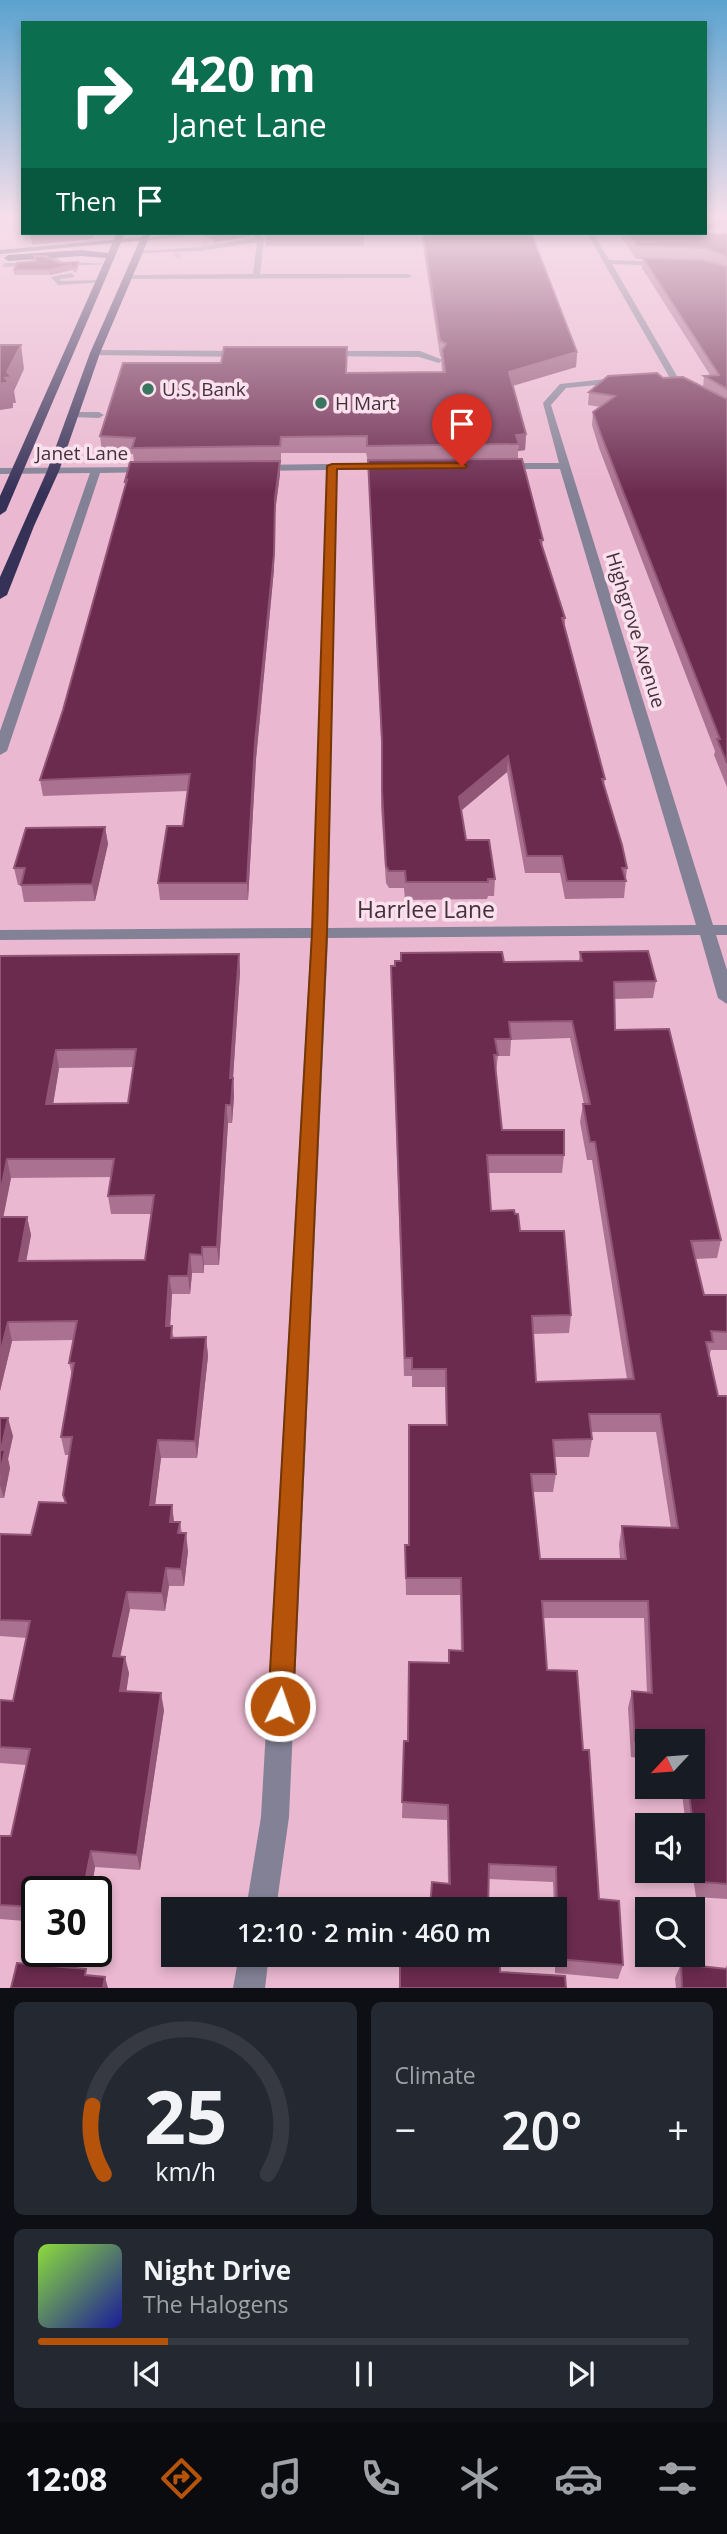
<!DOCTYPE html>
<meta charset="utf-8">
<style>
:root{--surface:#171b24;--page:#242831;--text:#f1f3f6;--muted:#9ea1a6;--line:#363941;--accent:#b45309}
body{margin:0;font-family:"Open Sans",sans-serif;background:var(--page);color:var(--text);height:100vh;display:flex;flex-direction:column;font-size:26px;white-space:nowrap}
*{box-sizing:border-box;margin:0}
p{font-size:23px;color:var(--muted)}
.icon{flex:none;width:38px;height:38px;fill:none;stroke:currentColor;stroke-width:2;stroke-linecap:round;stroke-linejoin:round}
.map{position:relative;height:1988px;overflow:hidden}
.panel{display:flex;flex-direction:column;gap:14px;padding:14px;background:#0d0f14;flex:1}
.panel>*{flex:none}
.top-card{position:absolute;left:21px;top:21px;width:686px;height:214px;border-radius:0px;box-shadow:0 4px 10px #0003;background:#0b6e4f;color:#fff;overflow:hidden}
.needle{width:46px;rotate:244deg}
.controls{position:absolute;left:635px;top:1729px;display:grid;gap:14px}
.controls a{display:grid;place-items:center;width:70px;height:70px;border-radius:0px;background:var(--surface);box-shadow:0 4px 10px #0003;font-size:35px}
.speed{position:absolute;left:21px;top:1876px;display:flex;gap:14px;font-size:35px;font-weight:700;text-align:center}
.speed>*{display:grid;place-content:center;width:91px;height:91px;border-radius:50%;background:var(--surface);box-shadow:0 4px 10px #0003;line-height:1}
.speed .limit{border:4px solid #111;border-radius:10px;background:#fff;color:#111}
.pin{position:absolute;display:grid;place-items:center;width:60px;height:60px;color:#fff;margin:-72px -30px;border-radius:50% 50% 50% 0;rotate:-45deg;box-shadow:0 0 7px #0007}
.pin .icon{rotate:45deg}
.me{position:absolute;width:77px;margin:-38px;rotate:3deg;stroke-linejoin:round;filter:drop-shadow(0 0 5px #0008)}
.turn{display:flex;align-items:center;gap:24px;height:147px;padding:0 35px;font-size:32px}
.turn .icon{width:91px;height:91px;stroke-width:2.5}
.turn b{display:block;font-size:49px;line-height:60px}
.then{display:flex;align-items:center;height:66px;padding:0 35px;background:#0003;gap:14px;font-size:26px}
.big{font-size:52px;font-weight:600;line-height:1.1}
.panel .tile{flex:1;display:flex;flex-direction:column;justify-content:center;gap:10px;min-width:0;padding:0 24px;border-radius:10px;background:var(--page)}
.panel .dial{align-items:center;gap:0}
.dial svg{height:182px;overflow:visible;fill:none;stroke:var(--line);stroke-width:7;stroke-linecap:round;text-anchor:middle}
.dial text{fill:var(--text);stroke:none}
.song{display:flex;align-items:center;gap:21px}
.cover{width:84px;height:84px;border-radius:10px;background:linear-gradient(135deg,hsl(90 70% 55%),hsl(240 70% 35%))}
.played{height:7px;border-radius:4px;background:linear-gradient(90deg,var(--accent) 20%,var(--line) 20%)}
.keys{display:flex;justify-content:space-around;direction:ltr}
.heat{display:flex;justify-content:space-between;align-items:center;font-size:38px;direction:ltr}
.panel .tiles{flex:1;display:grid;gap:14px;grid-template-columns:1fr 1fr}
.tile:last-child{grid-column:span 2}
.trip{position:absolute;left:161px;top:1897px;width:406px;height:70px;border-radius:0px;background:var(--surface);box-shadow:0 4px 10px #0003;font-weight:600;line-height:70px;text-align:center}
.dock{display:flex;height:112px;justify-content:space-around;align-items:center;background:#090b0e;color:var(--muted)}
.dock .icon{width:49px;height:49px}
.dock .on{color:var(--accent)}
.dock b{font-size:32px;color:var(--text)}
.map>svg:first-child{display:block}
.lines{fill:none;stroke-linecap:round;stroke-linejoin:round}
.minor-tunnel{stroke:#c99db2;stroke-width:8;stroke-dasharray:8 3.5;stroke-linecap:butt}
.minor{fill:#828195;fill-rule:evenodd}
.major{fill:#494667;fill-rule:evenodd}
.highway{fill:#363157;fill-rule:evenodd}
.wall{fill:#aa7290;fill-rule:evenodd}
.shaded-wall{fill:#915576}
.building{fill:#6b2b4f;stroke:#915576;stroke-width:2;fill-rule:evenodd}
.route{fill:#b45309;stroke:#753606;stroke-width:2}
.poi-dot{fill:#3a7560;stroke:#fbe1ed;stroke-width:2.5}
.labels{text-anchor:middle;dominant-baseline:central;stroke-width:7;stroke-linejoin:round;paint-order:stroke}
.far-poi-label{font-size:19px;fill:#45313b;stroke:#fbe1ed;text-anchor:start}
.far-street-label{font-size:19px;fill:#45313b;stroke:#fbe1ed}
.street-label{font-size:23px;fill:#45313b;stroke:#fbe1ed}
</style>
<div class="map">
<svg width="727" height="1988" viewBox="0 0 727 1988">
<rect width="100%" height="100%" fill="#eab8d0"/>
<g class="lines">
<path class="minor-tunnel" d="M201 244 217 243
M176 257 178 253"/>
<path class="minor" d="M724 215H727V221L705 231V226L724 218Z
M185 233H205L145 241 142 239Z
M253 233H259L264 239 260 274H408L412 276 408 278 129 279 125 277 129 275 253 274 257 242 201 251 140 253 136 251 201 247 255 238Z
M587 233H593L609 260 667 262 664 266 612 264 677 376 727 405V412L671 380Z
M45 254H51L62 262 111 264 60 266 45 258Z
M5 263H31L35 265 2 267Z
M72 273 75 277 60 279 61 281 101 280 105 282 58 285 51 277Z
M95 350 245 351 249 354 245 357 92 355Z
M326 351H420L443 360 439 363 419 357 323 356Z
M625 377 628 378V382L566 388 551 405 713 925H727V935H716L727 970V1004L718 998 700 935 328 938 289 1817 276 1909H246L261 1817 311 938 0 940V930L312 928 327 470 258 471 253 468 258 465 391 463 396 466 391 469 337 470 328 928 696 925 560 469H500L495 466 500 463H559L543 403 560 384Z
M73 412H99L104 415 99 418 70 417 68 415Z
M150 467 155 470 154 472 100 473 7 751 0 755V731L90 473 0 474V468Z
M239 1955H269L265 1988H233Z"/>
<path class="major" d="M145 237 147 240 0 254V250Z"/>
<path class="highway" d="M117 233H125L6 511 0 515V496L106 258 81 256 8 261 4 258 8 255 81 250 108 253Z
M143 233H151L100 353 59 471 34 526 7 595 0 599V577L47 471 90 353Z"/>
</g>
<path class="wall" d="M205 233H252L251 236 215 242 205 236Z
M265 233H364V246H266Z
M421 233H531L577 352 576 367 513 386 526 434 525 450 518 451V459L543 540 542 547 565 618V626L605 779 604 784 627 868 624 898 565 899 560 873H525L507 772 461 811 466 840 495 879 494 896H488L487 899 405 900 404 888H389L386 883 381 807 382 757 368 462 366 453H281V463H280V474L275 512 274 569 256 759 248 900H160L158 883 183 826 188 791 43 796 40 780 63 710 125 487V481L134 462 133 454 102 453 100 436 347 373 442 372 441 357 440 356Z
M618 233H699L727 234V787L714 755 715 751 599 448 592 425 593 412 601 407 588 405 589 392 663 378 703 387 704 376 710 375 642 268 643 259H636Z
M34 256 59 263 78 262V268L76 273 72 270 50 275H14V270L34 261Z
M105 827 108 844 95 901 24 902 21 885H18L14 868Z
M580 952 656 981 653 998 614 999 615 1030 721 1240 717 1258 695 1259 704 1295H727V1350H711L709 1356 718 1396H727V1899L696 1897 692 1871H693V1825H686L681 1787H693V1741H648V1759L631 1757 628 1708 632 1691 647 1693 644 1618H543L547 1670 583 1750 599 1899 623 1965 618 1979 555 1973V1909H554L553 1882 489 1879 448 1884 447 1820 402 1818 404 1741H408L448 1663 449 1650 461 1651 460 1595H406L405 1545H409V1425H446L445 1387H412V1376H404L391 966 504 962 579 961ZM570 1038 584 1104H583L580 1122 587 1160H592L627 1379 536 1382 533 1334 569 1333 571 1315 520 1231 491 1211 488 1173H562L564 1155 502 1130 496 1073 498 1056H510L511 1040ZM591 1432H656L671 1528 622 1526 619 1544 620 1559H540L533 1492H553L556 1474 554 1457H589L592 1439Z
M239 954 240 972 233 1078 234 1096 232 1123H228L219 1265H204V1273H192L190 1294H172L170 1326 174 1338 206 1337 208 1356 197 1458H161L155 1505H172L174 1522H180L182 1533 188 1551 184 1586H169L165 1611 130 1609 120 1656 129 1673 126 1692 164 1710 140 1870 95 1867 91 1892H37V1922L0 1919V1836H11L26 1765 0 1763V1700L13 1701 27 1638 0 1636V1534L31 1535 65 1503 63 1495 69 1455H65L61 1437 72 1375 69 1363 73 1340 12 1341 0 1391V956ZM133 1067 128 1103 53 1104 59 1068ZM111 1177 108 1196 111 1214H151L145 1260 26 1261 31 1235 27 1217H3L11 1178Z
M0 1418 13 1436 8 1459 10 1468 4 1498H0Z
M681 1964 725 1969 727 1965V1988H676L675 1978Z"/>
<path class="shaded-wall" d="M44 233H95L92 239 32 245 30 234Z
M215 233H252L251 236 215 242Z
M71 265 72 270 50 275 49 270Z
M21 345 24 369 14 391 16 403H13V408L0 410V384Z
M577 352 576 367 508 387 509 372Z
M526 434 525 450 518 451 519 444 516 435Z
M280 461V474L275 512 274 569 256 759 248 900 247 883 255 743 275 498Z
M508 756 507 772 458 813 459 797Z
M105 827 108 844 95 901 92 884Z
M239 954 240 972 233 1078 234 1096 232 1123 230 1078Z
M56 1050 59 1068 50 1123 46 1104Z
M226 1105 228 1123 219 1265 217 1247Z
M7 1159 11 1178 0 1234V1194Z
M27 1217 31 1235 23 1279 19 1261Z
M202 1247 204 1265V1273L202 1255Z
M190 1254 192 1273 190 1294 188 1276Z
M169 1276 172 1294 169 1344 166 1326Z
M8 1322 12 1341 0 1391V1354Z
M206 1337 208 1356 197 1458 195 1441Z
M8 1418 13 1436 8 1459 10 1468 4 1498 0 1485 1 1450Z
M158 1440 161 1458 153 1522 150 1505Z
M172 1505 174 1523 170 1522Z
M186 1533 188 1551 184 1586 181 1569Z
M166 1568 169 1586 165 1611 162 1593Z
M127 1592 130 1609 117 1673 113 1656Z
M125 1657 129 1673 124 1708 120 1691Z
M161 1693 164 1710 140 1870 137 1855Z
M91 1851 95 1867 91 1892H83Z
M105 1977 108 1988H103Z"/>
<path class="building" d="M423 233H531L577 352 509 372 526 434 516 435 519 444 367 446V436L281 437 280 446 132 448 135 438 100 436 123 363H221L224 347H347L346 373 445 372 442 350 446 344 440 341Z
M628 233 727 234V256L704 248 637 246Z
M34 256H45L59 263 78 262 75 268 71 265 49 270H14L17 263 36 261Z
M643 258 703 260 726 266 727 268V389L704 376 719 375Z
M0 345H21L7 372 12 377 5 378 9 382 0 384Z
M657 373 663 378 683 377 727 399V763L717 739H720L601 435 593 412 615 396 589 392 608 376Z
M522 459 543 540H540L565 618H562L605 779H602L622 845 627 868H622L626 881H567L562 856H527L508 756 459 797 466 840H489L495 879H488V882H406L405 871H389L386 866 382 790V741L368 460Z
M280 461 275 498 274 554 255 743 247 883H158L167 826H183L190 774 40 780 63 710 127 480 125 481 130 462Z
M105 827 92 884 21 885 25 868H14L26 828Z
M648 951 656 981 614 982 615 1030 669 1029 721 1240 691 1241 704 1295H727V1332L711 1331 713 1342H706L718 1396H727V1884L701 1882 688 1787H693V1741H648V1742L635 1741 632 1691 652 1693 648 1601H542L547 1670 577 1671 583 1750H589L599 1899 619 1901 623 1965 558 1959 556 1867 489 1864 488 1909H430L432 1882 450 1884 448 1805 402 1802 404 1741H408L409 1662 449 1663V1650L463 1651 461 1578H406L405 1545H409V1425H447L446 1369H412V1358H405L391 966H395V961H401V953L502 952 504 962 582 961 580 952ZM572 1021 590 1104H583L590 1142H595L634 1379 536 1382 532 1316 571 1315 564 1231H520L518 1214H515L514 1210 491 1211 487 1155H564V1130H502L494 1055H498L495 1039H511L509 1022ZM589 1414H660L678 1528 622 1526 626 1559H540L531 1474H556L553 1440 592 1439Z
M239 954 230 1078H233L231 1105H226L217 1247H202V1255L190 1254 188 1276H169L166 1326H172L171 1338 206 1337 195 1441 158 1440 150 1505H172L170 1522H180L178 1533H186L181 1569 166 1568 162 1593 127 1592 113 1656 125 1657 120 1691 161 1693 137 1855 91 1851 83 1892H37V1907L0 1905V1836H11L30 1749 0 1747V1700L13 1701 30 1621 0 1620V1534L31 1535 39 1502 66 1503 63 1495 72 1437H61L74 1363H69L77 1321 8 1322 0 1354V1217H27L19 1261 145 1260 154 1195 108 1196 114 1159H7L0 1194V956ZM136 1049 128 1103 46 1104 56 1050Z
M0 1418H8L1 1450H5L0 1474Z
M411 1955H500V1972L565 1976 566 1988H400V1961H411Z
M17 1963 86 1969 85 1975 105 1977 103 1988H11Z
M681 1964 727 1969V1988H682Z"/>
<linearGradient id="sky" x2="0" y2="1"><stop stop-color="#5aa2cf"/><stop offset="0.44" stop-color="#f6dfea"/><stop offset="1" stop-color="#f6dfea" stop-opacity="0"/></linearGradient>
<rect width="727" height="493" fill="url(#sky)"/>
<path class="route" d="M462 463 467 466 465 468 337 469 327 933 293 1706 289 1715 280 1719 272 1715 268 1706 312 933 327 466 332 464Z"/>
<g class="poi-dot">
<circle cx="148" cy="389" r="7"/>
<circle cx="321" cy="403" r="7"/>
</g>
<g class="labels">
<g class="far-poi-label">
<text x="162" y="389">U.S. Bank</text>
<text x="335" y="403">H Mart</text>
</g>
<g class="far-street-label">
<text x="82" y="453">Janet Lane</text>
<text transform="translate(636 630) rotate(73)">Highgrove Avenue</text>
</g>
<g class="street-label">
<text x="426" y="909">Harrlee Lane</text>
</g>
</g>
</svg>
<div class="controls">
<a><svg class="needle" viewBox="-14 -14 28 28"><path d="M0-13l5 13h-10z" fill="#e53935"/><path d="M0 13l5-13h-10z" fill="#9ea1a6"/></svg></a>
<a><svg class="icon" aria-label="sound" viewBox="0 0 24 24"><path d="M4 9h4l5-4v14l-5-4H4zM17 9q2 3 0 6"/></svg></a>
<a><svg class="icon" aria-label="search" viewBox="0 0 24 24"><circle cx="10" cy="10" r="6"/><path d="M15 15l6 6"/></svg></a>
</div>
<div class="speed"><div class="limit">30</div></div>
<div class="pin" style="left:462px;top:466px;background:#d93025"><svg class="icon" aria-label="arrive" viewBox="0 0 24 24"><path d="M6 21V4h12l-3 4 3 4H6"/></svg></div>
<svg class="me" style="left:280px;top:1706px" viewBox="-20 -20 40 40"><circle r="17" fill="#b45309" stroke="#fff" stroke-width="3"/><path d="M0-11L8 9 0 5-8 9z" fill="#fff"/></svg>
<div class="trip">12:10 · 2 min · 460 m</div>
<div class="top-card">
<div class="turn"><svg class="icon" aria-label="right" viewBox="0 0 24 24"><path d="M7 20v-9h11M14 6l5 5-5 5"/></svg><div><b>420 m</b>Janet Lane</div></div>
<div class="then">Then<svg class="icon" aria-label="arrive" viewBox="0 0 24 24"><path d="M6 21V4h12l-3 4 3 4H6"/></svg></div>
</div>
</div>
<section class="panel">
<div class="tiles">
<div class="tile dial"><svg viewBox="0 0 100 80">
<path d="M14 69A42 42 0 1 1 86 69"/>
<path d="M14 69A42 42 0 0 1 9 39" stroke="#b45309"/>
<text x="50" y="56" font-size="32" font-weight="700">25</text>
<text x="50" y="72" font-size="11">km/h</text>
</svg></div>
<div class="tile"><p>Climate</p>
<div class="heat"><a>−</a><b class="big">20°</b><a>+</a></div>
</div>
<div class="tile">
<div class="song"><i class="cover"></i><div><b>Night Drive</b><p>The Halogens</p></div></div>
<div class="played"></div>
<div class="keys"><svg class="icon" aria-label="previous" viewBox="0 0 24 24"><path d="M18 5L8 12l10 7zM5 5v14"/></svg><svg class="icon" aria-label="pause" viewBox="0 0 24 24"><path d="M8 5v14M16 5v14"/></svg><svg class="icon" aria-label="next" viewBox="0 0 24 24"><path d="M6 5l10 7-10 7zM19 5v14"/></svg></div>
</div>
</div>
</section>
<nav class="dock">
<b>12:08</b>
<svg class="icon on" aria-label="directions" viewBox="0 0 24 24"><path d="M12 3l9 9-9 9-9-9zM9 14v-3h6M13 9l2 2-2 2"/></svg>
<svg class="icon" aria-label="music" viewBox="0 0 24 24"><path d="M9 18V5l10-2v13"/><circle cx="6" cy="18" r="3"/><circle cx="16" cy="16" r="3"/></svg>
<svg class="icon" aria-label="phone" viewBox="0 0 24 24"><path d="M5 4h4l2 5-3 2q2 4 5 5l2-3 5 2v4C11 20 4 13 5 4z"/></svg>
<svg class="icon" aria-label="climate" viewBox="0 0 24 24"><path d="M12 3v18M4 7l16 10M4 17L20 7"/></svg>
<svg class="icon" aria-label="car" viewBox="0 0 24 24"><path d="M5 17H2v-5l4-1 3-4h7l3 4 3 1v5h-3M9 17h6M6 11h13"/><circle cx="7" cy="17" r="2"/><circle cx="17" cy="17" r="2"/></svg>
<svg class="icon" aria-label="filters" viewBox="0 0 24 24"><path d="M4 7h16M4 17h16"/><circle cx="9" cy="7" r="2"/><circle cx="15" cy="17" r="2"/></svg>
</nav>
